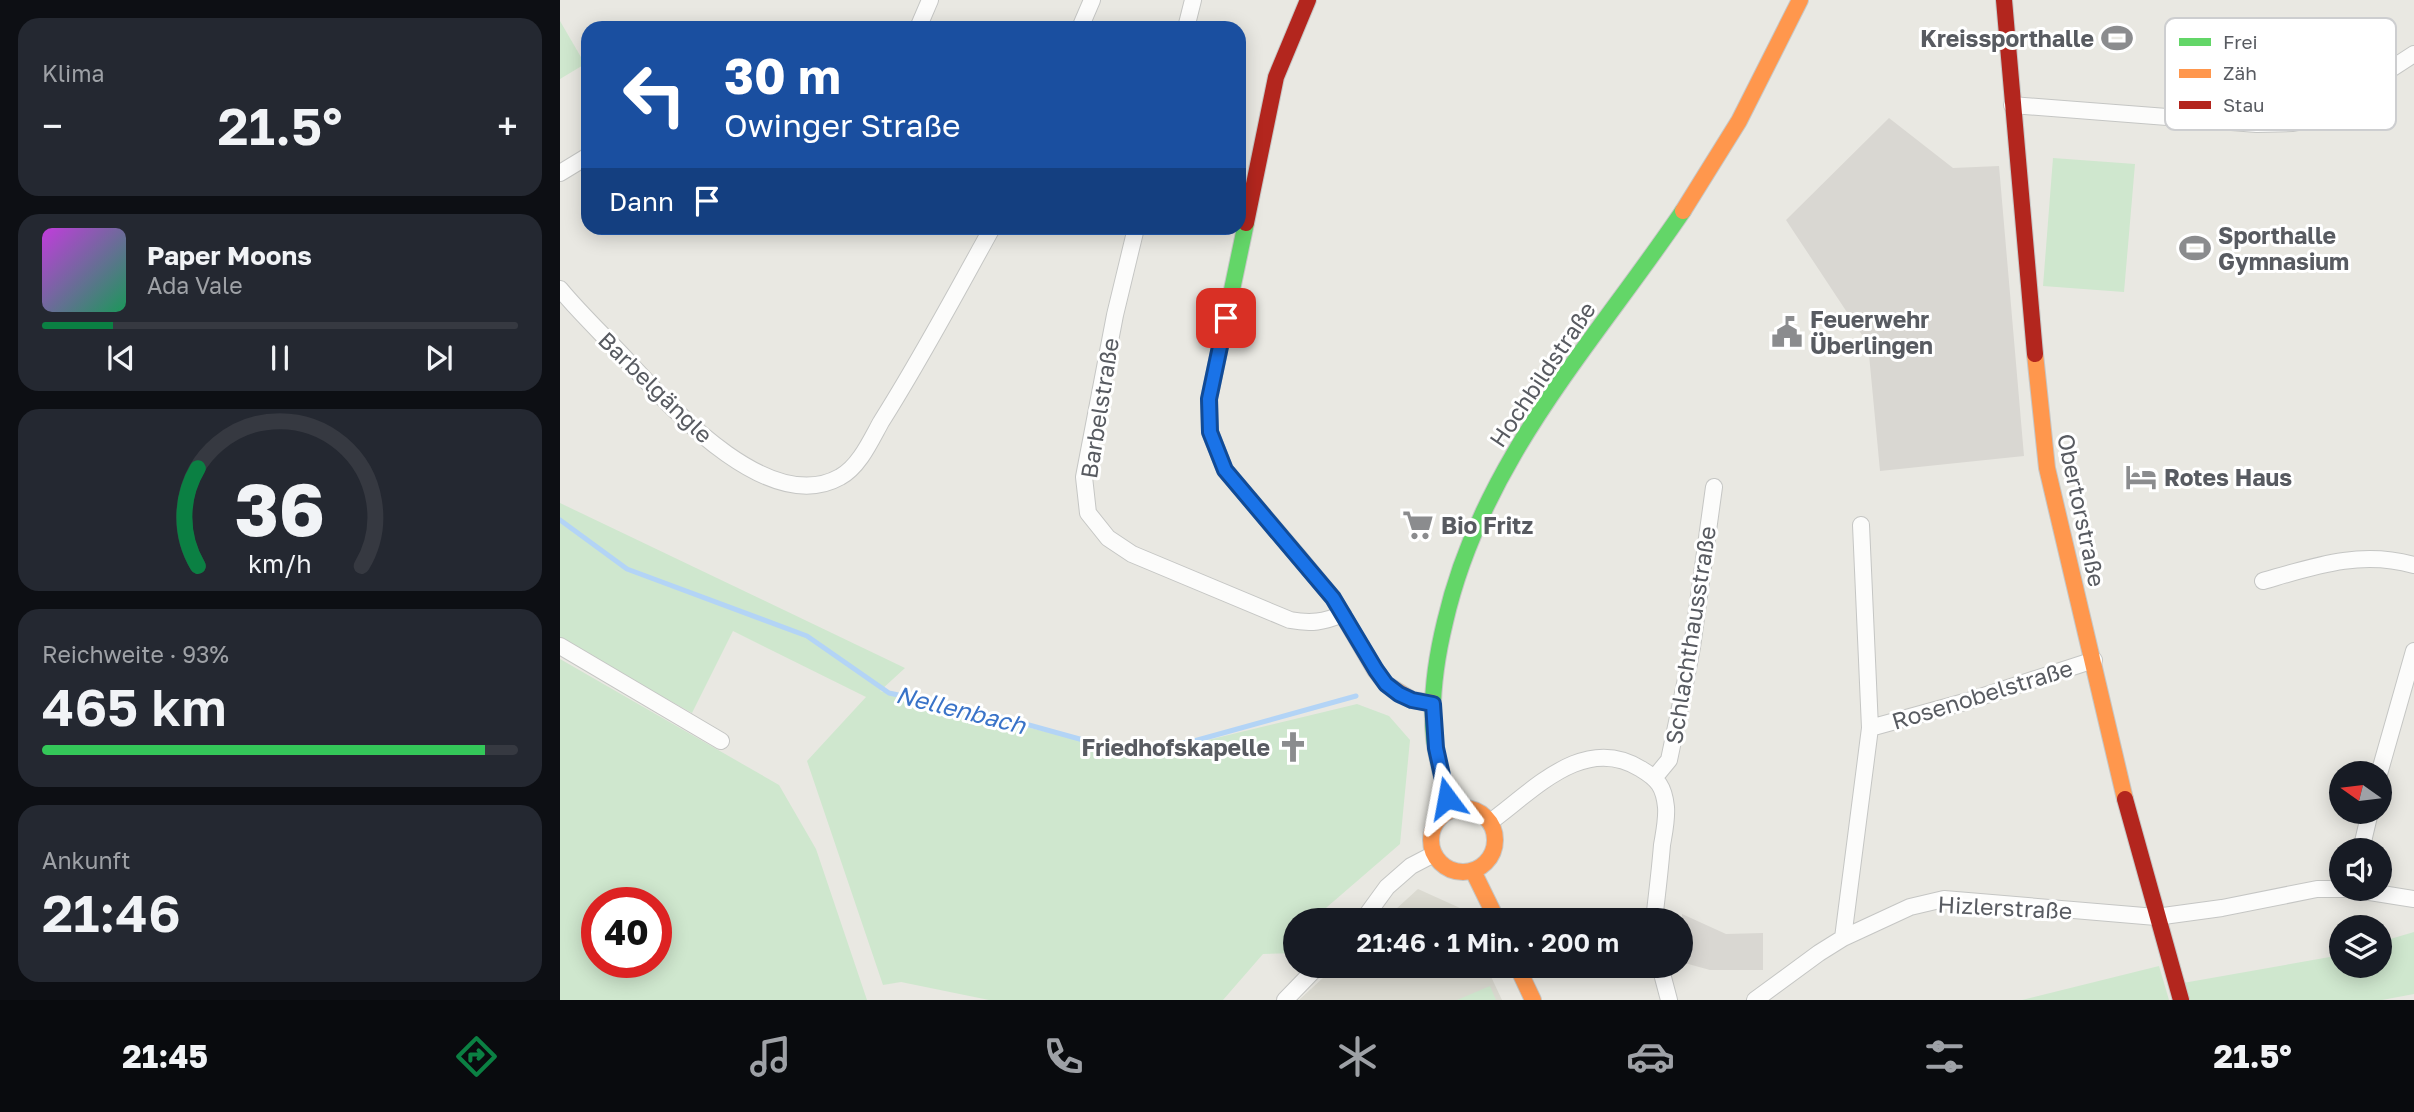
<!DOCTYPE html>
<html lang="de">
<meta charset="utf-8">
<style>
:root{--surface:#171b24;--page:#242831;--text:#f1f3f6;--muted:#9ea1a6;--line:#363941;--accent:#0b8043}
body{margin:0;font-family:"Golos Text",sans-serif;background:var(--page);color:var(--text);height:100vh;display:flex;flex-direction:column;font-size:26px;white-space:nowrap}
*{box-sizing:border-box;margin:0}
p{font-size:23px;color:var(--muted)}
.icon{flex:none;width:38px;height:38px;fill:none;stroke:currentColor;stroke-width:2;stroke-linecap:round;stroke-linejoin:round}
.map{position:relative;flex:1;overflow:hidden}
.details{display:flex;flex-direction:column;gap:18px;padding:18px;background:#0d0f14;width:560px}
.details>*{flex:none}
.banner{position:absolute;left:21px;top:21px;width:665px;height:214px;border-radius:21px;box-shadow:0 4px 18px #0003;background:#1a4fa0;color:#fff;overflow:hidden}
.needle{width:46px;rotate:284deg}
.tools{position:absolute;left:1769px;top:761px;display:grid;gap:14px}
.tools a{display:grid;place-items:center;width:63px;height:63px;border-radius:50%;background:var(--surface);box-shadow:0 4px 18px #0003;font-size:35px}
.speed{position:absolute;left:21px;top:887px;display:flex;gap:14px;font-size:35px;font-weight:700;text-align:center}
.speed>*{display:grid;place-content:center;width:91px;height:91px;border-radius:50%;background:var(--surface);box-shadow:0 4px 18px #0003;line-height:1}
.speed .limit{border:10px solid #d22;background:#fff;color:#111}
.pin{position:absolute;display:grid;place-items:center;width:60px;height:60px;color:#fff;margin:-30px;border-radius:14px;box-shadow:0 4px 10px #0006}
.me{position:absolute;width:77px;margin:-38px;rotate:347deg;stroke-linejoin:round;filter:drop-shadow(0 0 5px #0008)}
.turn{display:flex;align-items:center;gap:24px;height:147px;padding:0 28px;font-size:32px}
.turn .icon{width:91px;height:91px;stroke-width:2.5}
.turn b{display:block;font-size:49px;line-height:60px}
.then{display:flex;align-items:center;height:66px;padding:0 28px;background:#0003;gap:14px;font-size:26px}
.big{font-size:52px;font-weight:600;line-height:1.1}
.details .widget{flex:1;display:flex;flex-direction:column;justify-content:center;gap:10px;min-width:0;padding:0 24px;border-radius:21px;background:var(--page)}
.details .dial{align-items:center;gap:0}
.dial svg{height:182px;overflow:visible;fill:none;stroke:var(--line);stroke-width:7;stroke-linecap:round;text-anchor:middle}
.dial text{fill:var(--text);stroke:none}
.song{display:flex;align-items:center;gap:21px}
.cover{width:84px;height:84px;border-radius:10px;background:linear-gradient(135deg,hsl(290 70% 55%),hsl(150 70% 35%))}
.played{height:7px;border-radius:4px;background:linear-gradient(90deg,var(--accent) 15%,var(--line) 15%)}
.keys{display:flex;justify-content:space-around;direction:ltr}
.heat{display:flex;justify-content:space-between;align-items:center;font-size:38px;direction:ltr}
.charge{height:10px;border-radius:5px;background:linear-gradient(90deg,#34c759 93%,var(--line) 0)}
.trip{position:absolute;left:723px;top:908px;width:410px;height:70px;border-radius:35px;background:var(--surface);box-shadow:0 4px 18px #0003;font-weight:600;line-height:70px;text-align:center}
.tab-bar{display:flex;height:112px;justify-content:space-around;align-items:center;background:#090b0e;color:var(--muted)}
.tab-bar .icon{width:49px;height:49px}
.tab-bar .on{color:var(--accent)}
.tab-bar b{font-size:32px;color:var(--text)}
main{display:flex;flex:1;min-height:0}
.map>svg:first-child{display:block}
.industrial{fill:#d9d7d2}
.education{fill:#dbdad1}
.green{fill:#cfe7ce;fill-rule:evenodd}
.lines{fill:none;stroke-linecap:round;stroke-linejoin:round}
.stream{stroke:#b3d4f6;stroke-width:5}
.street-casing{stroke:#c5c6c4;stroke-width:18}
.fast-casing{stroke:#c6c7c6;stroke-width:18}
.slow-casing{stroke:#c6c7c6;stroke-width:18}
.jam-casing{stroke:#c6c7c6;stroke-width:18}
.street{stroke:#fcfcfb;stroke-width:16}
.fast{stroke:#63d668;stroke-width:16}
.slow{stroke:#ff974d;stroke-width:16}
.jam{stroke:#b3261e;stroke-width:16}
.route-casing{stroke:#114b97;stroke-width:18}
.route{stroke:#1a73e8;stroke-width:12}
.labels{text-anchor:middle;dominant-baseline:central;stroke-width:6;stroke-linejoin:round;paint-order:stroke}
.poi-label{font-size:23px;font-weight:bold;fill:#585b61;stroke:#fff;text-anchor:start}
.street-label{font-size:23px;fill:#585b61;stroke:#fff}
.water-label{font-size:24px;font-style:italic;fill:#3973c8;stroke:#fff}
.key{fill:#fff;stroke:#cdced0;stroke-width:2}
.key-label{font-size:19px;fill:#585b61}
</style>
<main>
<section class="details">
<div class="widget"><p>Klima</p>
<div class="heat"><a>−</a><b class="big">21.5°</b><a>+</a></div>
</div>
<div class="widget">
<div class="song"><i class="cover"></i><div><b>Paper Moons</b><p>Ada Vale</p></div></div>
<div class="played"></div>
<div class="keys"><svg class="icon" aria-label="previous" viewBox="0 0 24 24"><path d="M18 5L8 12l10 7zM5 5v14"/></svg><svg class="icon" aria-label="pause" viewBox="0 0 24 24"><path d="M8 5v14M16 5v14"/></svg><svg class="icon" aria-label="next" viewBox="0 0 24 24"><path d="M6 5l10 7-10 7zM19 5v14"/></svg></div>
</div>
<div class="widget dial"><svg viewBox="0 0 100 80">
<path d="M14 69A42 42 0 1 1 86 69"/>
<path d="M14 69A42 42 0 0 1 14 26" stroke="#0b8043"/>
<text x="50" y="56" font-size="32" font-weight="700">36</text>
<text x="50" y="72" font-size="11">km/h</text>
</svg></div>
<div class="widget"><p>Reichweite · 93%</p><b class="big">465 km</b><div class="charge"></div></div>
<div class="widget"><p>Ankunft</p><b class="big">21:46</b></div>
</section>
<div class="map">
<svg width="1854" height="1000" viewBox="0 0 1854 1000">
<rect width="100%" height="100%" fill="#e9e8e2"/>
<path class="industrial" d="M1329 118 1393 168 1439 166 1464 456 1320 471 1308 344 1226 220Z
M1122 914 1166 934 1203 933V970H1150L1121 962Z"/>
<path class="education" d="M858 889 900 908 905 920H824Z
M776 966H926L942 1000H739Z"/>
<path class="green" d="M0 21 25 64 0 79Z
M1493 158 1575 164 1564 292 1483 286Z
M0 503 345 668 320 691 552 748 580 750 623 746 797 704 829 716 850 740 840 844 752 920H735V953L703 954 663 1000H429L341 982 323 985 247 761 306 697 173 631 132 713 0 640Z
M0 659 219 785 256 849 307 1000H0ZM96 903V962H37V903Z
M1854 932V994L1822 1000H1628L1623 983 1781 955 1782 966H1820V942Z
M1599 966 1609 1000H1462Z
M930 986 936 1000H897Z"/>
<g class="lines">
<path class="stream" d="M0 520 67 569 247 636 329 693 440 717 552 748 580 750 634 741 796 696"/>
<defs>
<path id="street" d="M358 28 370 0
M520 28 532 0
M626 28 633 0
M1452 105 1697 124 1733 123 1754 119 1854 54
M0 173 28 156
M576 228 555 315 524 477 528 513 548 538 572 554 730 620C751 624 764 622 783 614
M0 289C19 312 41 333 62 355 106 402 207 518 280 477 299 467 311 440 321 422 361 359 396 293 432 228
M1301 525 1310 728
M1703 581C1755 566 1800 550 1854 565
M0 646 161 741
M1819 774 1854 651
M1095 777 1109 760 1126 679 1132 647 1154 487
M930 822C973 791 1024 733 1081 769 1098 779 1104 787 1106 807 1107 820 1104 833 1102 845 1100 870 1097 895 1094 920
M1801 850 1810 812
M803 920 827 887 851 866 874 854
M1283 938 1310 728 1408 701 1534 660
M1100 966 1109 1000
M725 1000 758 966
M1195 1000 1259 953 1283 938 1350 907 1384 899 1596 917 1662 908 1757 889H1791L1854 899"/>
<path id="fast" d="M686 223 649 399 650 432 665 470 739 557
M891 810C884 786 877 762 874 738 870 699 876 659 885 622 922 460 1033 344 1123 211"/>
<path id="slow" d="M1123 211 1179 121 1240 0
M1475 354 1487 468 1565 799
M739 557 773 598 815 670 826 684 852 700 873 703
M871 840a32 32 0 1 1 64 0a32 32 0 1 1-64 0Z
M913 871 937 920
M957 966 973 1000"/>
<path id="jam" d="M1444 0 1475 354
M686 223 716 77 748 0
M1565 799 1621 1000"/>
</defs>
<use href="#street" class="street-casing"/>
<use href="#fast" class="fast-casing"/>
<use href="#slow" class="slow-casing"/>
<use href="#jam" class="jam-casing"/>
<use href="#street" class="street"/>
<use href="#fast" class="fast"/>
<use href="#slow" class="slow"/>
<use href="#jam" class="jam"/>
</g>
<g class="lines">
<defs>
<path id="route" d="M666 318 649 399 650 432 665 470 773 598 816 670 826 684 839 694 852 700 873 704 876 748 887 798"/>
</defs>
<use href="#route" class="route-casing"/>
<use href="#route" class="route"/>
</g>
<defs>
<symbol id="stadium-bare" viewBox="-9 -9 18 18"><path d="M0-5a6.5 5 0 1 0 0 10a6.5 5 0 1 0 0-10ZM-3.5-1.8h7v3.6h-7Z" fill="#8b8c8e" stroke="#fff" stroke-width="2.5" paint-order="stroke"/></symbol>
<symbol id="civic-bare" viewBox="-9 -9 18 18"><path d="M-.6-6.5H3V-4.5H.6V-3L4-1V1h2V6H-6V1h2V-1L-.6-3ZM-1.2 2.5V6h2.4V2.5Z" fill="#8b8c8e" stroke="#fff" stroke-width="2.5" paint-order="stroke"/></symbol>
<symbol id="hotel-bare" viewBox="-9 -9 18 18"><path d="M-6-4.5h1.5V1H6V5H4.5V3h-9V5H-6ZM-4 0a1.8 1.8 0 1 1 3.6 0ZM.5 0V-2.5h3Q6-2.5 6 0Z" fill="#8b8c8e" stroke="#fff" stroke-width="2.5" paint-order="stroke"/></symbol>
<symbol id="supermarket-bare" viewBox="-9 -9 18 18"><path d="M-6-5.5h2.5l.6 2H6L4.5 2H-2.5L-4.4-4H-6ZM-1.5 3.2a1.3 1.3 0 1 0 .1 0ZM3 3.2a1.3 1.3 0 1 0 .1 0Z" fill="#8b8c8e" stroke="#fff" stroke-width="2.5" paint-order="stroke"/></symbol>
<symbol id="church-bare" viewBox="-9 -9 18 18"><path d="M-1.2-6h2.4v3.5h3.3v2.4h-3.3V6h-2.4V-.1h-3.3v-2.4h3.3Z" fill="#8b8c8e" stroke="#fff" stroke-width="2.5" paint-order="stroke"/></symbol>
</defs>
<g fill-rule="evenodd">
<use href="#stadium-bare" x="1535" y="16" width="44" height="44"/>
<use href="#stadium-bare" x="1613" y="226" width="44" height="44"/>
<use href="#civic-bare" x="1205" y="310" width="44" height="44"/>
<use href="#hotel-bare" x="1559" y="455" width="44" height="44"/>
<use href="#supermarket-bare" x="836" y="503" width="44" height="44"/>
<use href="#church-bare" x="711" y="725" width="44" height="44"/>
</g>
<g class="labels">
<g class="poi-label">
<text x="1534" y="38" text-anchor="end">Kreissporthalle</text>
<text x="1658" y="235">Sporthalle<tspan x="1658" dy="26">Gymnasium</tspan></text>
<text x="1250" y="319">Feuerwehr<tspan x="1250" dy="26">Überlingen</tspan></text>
<text x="1604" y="477">Rotes Haus</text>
<text x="881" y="525">Bio Fritz</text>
<text x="710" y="747" text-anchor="end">Friedhofskapelle</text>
</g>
<g class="street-label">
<text transform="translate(982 374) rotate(-56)">Hochbildstraße</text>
<text transform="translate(96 387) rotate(44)">Barbelgängle</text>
<text transform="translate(539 408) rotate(-81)">Barbelstraße</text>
<text transform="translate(1522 510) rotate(78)">Obertorstraße</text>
<text transform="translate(1130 635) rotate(-81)">Schlachthausstraße</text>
<text transform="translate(1422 694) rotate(-17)">Rosenobelstraße</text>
<text transform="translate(1445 907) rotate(3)">Hizlerstraße</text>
</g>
<g class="water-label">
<text transform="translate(401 709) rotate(14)">Nellenbach</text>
</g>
</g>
<rect x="1605" y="18" width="231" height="112" rx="10" class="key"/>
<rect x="1619" y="38" width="32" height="8" fill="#63d668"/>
<rect x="1619" y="69" width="32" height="9" fill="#ff974d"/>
<rect x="1619" y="101" width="32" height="8" fill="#b3261e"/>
<g class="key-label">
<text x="1663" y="49">Frei</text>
<text x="1663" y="80">Zäh</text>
<text x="1663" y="112">Stau</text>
</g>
</svg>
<div class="tools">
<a><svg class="needle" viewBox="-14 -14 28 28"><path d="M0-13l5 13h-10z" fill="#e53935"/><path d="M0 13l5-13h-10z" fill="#9ea1a6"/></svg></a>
<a><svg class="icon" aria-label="sound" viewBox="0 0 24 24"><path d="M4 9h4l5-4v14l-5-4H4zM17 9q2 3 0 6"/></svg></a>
<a><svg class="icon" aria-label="layers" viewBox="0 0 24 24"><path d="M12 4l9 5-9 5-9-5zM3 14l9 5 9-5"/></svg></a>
</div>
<div class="speed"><div class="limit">40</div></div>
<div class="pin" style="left:666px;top:318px;background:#d93025"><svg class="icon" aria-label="arrive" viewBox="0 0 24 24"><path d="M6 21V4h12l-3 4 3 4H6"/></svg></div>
<svg class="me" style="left:887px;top:798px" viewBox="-20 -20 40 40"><path d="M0-17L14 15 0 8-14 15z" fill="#1a73e8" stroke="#fff" stroke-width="4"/></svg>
<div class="trip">21:46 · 1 Min. · 200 m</div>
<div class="banner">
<div class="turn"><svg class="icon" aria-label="left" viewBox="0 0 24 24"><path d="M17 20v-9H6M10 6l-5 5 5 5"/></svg><div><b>30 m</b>Owinger Straße</div></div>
<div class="then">Dann<svg class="icon" aria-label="arrive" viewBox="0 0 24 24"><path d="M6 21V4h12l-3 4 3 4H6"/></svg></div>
</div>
</div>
</main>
<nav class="tab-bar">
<b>21:45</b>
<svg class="icon on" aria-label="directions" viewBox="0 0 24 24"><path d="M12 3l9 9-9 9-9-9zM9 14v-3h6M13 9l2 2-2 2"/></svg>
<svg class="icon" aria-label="music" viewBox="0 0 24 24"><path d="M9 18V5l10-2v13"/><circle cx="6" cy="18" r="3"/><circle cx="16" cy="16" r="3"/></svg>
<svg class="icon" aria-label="phone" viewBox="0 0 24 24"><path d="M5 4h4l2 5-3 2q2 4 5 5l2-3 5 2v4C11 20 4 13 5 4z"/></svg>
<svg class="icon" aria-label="climate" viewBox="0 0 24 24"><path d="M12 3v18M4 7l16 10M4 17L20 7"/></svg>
<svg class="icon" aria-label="car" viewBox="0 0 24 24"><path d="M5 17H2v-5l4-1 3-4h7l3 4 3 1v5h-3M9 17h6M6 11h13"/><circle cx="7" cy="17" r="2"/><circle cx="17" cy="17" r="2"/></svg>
<svg class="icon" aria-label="filters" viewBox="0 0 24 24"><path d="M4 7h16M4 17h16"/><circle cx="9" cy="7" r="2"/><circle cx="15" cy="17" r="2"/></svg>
<b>21.5°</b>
</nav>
